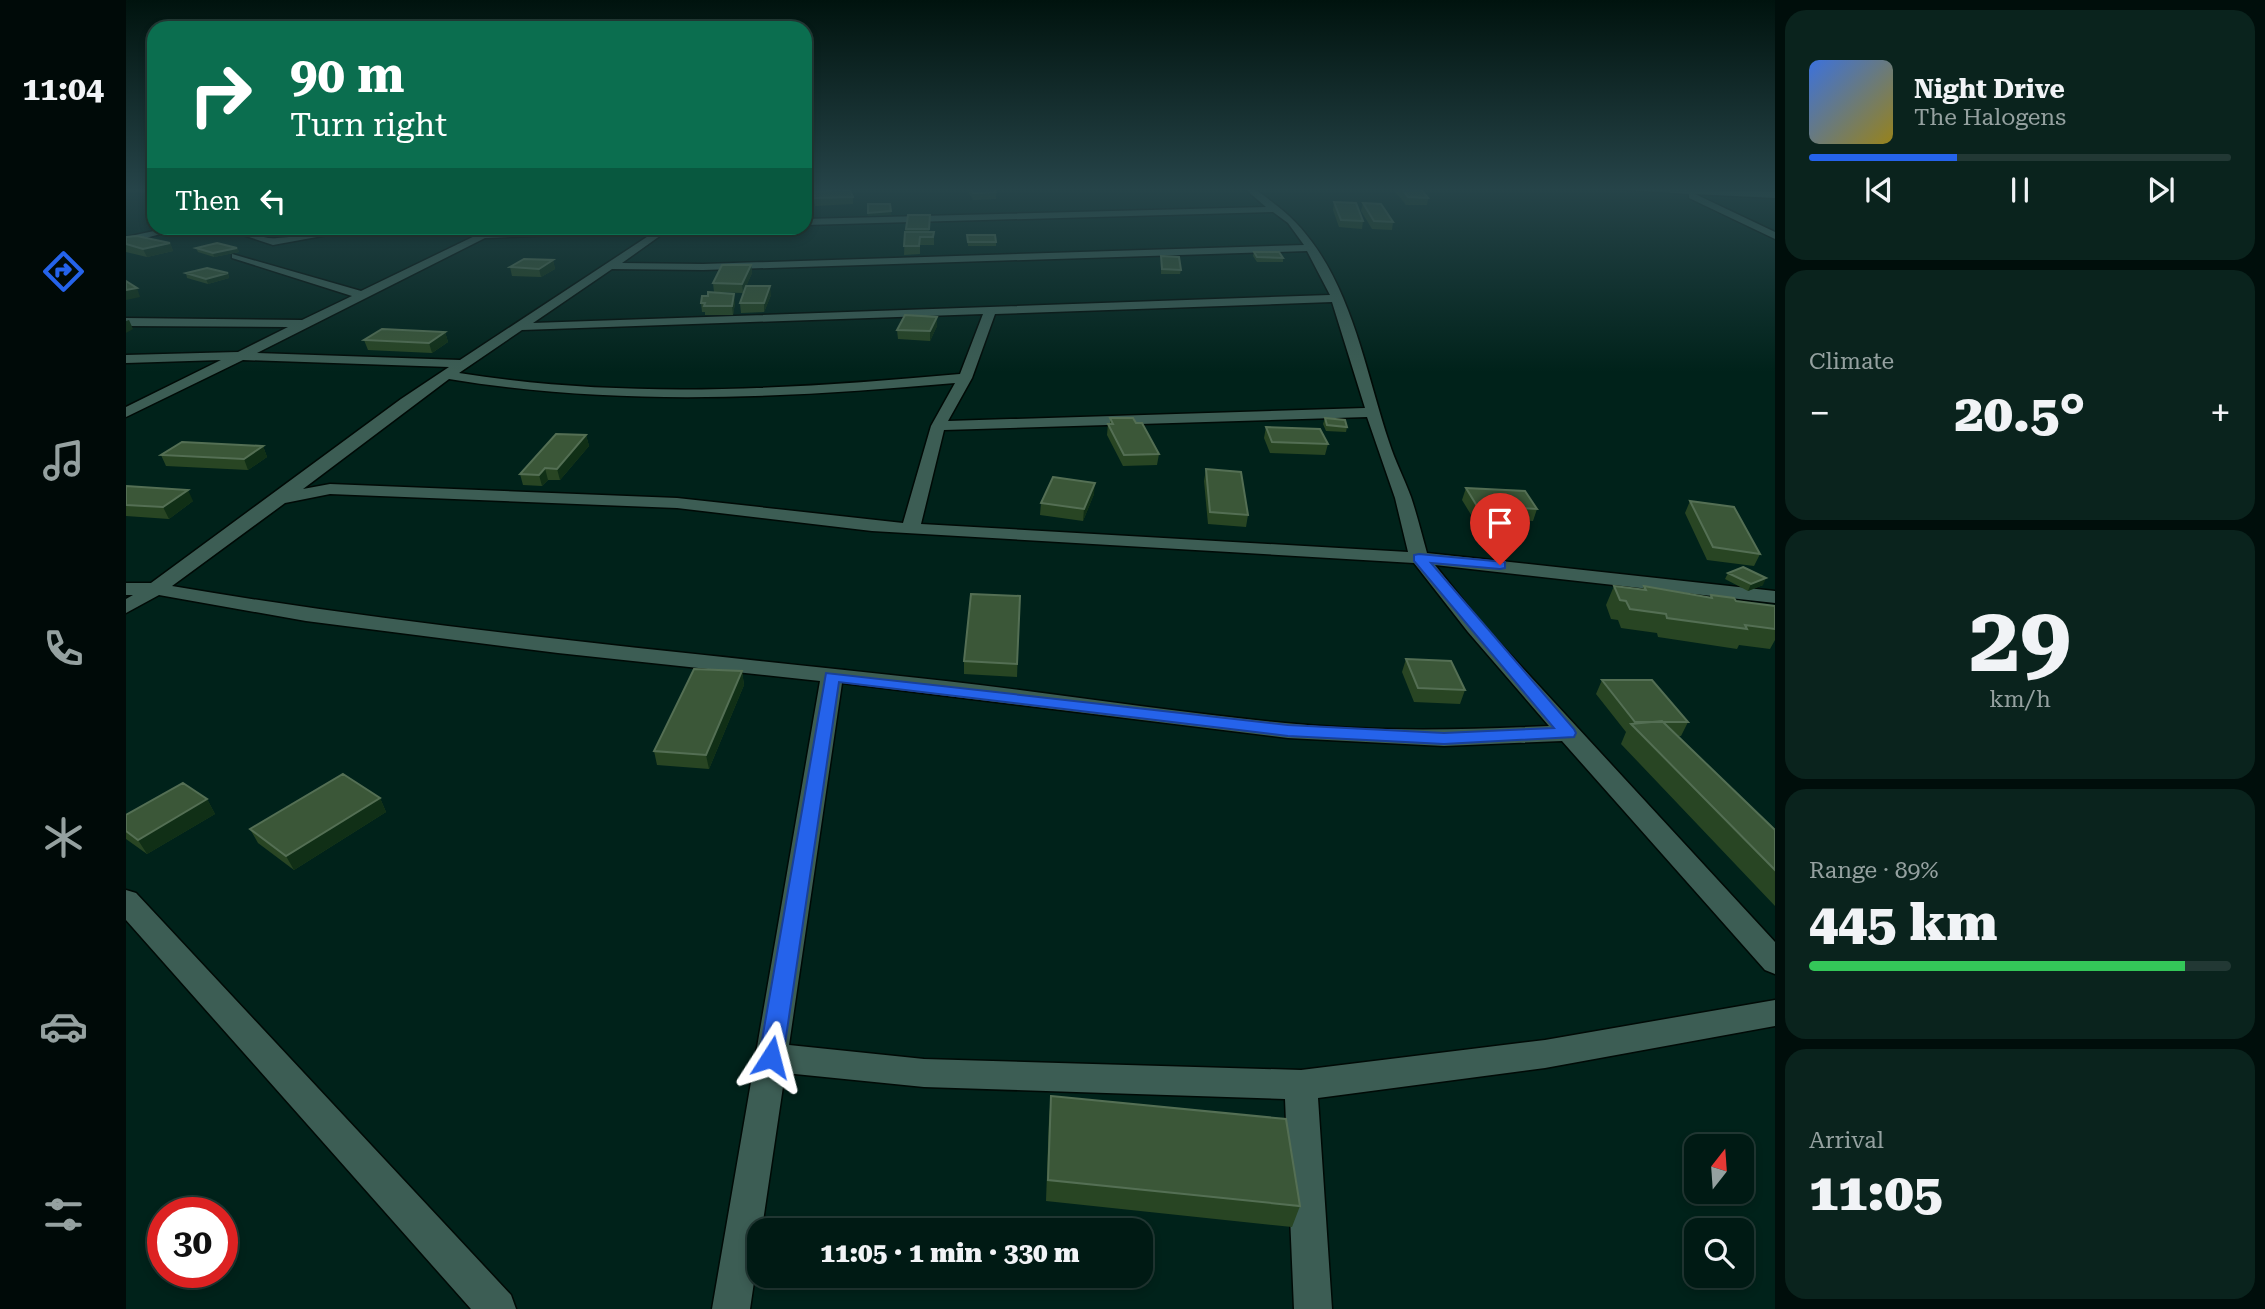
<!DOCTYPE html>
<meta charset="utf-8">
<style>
:root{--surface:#001a14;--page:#0a231d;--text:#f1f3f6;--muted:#95a1a0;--line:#223834;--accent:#2563eb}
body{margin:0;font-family:"Roboto Serif",serif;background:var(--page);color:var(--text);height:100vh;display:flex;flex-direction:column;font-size:26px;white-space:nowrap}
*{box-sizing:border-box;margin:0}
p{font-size:23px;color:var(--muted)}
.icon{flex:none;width:38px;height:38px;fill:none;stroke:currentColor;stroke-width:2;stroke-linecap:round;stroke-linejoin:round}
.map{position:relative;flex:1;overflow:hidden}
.drawer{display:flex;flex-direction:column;gap:10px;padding:10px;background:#000e0b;width:490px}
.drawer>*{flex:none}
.hud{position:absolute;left:21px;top:21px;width:665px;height:214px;border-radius:21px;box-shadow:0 4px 10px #0003,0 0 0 2px var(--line);background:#0b6e4f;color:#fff;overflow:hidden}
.needle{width:46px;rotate:17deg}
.fabs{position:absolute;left:1558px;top:1134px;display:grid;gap:14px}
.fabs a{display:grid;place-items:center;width:70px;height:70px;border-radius:14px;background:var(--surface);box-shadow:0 4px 10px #0003,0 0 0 2px var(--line);font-size:35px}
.speed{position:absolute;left:21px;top:1197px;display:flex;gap:14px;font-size:35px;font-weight:700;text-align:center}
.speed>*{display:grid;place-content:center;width:91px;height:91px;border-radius:50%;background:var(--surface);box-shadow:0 4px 10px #0003,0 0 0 2px var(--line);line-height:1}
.speed .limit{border:10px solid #d22;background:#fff;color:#111}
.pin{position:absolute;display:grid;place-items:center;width:60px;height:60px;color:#fff;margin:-72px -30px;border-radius:50% 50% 50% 0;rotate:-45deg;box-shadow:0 0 7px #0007}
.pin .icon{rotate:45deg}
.me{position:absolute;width:77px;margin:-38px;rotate:9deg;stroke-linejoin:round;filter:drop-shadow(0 0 5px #0008)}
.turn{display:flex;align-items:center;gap:24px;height:147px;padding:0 28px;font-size:32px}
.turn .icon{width:91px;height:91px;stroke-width:2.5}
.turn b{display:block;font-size:49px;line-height:60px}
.then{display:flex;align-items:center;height:66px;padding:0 28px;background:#0003;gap:14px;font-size:26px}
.big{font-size:52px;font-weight:800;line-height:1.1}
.drawer .widget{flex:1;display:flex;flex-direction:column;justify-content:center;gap:10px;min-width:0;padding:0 24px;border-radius:21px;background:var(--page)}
.drawer .dial{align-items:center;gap:0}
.dial b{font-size:91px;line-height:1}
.song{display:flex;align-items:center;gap:21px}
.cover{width:84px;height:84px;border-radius:10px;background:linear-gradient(135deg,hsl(220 70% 55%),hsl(50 70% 35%))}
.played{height:7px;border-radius:4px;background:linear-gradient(90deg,var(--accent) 35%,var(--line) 35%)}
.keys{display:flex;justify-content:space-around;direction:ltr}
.heat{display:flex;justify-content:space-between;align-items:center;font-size:38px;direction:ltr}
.charge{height:10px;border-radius:5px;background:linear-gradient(90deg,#34c759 89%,var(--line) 0)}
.trip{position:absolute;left:621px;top:1218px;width:406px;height:70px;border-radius:21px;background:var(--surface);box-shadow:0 4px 10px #0003,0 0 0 2px var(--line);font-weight:800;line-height:70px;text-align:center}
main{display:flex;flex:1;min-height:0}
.tabs{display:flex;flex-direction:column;width:126px;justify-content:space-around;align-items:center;background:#000a08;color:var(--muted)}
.tabs .icon{width:49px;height:49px}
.tabs .on{color:var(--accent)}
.tabs b{font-size:32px;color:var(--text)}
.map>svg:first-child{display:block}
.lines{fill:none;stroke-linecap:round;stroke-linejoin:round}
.minor-casing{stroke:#000a06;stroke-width:3}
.minor{fill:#3c5d54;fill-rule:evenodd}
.wall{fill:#284523}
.shaded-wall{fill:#102f16}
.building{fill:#3b5738;stroke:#546f54;stroke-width:2}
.route{fill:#2563eb;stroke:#184099;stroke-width:2}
</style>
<main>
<nav class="tabs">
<b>11:04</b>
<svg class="icon on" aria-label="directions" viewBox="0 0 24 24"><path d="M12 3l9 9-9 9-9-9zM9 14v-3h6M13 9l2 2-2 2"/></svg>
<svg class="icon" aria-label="music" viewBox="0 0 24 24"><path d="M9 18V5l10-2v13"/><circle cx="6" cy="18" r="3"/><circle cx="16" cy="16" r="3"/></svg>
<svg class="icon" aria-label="phone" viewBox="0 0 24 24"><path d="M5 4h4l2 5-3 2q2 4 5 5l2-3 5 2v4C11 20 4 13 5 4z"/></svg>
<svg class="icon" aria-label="climate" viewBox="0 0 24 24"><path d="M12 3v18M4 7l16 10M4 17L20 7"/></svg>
<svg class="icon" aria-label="car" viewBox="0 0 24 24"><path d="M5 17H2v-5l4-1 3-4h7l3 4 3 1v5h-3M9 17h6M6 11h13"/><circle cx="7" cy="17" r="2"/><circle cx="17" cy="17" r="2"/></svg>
<svg class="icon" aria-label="filters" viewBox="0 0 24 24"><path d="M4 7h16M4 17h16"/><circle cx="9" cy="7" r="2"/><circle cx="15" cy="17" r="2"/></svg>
</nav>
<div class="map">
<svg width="1649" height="1309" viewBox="0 0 1649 1309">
<rect width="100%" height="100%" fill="#00221a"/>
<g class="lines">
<defs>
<path id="minor" d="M1118 188C1132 188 1139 197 1150 205 1222 260 1236 361 1263 442 1269 461 1278 478 1285 497 1291 515 1296 535 1301 553L1649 591V603L1309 565 1356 624 1649 942V974L1639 970 1436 741 1318 746 1162 738 716 683 663 1045 798 1059 1175 1070 1419 1040 1649 1000V1026L1419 1068 1192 1098 1206 1309H1168L1159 1099 798 1087 659 1073 624 1309H586L694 681 432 653 180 621 33 595 0 613V599L7 595H0V583H25L275 399 323 367 117 360 0 417V407L95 360 0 363V355L112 352 162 327 0 326V318L176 320 226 296 106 258V254L235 291 357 232 545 228 496 263 577 264 1178 245 1162 223 1147 212 679 225V219L1140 207ZM530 231 334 360 131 353 359 238ZM1181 251 1204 295 407 323 486 269 577 270ZM1206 302 1239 408 822 421 846 378 869 314ZM857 314 834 374C666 389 500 400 333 373L396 330ZM323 379C492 407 659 398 829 383L805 426 777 523 551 498 204 484 177 489ZM1241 417 1269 498 1282 552 795 524 818 430ZM204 494 551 508 746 531 1288 563 1342 632 1423 726C1336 730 1247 732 1159 723 1046 712 933 694 820 681 561 652 302 630 46 586L159 503Z
M1476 188 1649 192V198L1569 194 1649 232V239L1563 198V194Z
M42 228H58L0 243V237Z
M96 228C115 226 132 240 151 238 181 237 210 225 240 228L147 245Z
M0 890 10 893 385 1295 390 1309H345L0 920Z"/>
</defs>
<use href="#minor" class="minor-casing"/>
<use href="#minor" class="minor"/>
</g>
<path class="wall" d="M842 188H868L870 192V199L847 200 842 191Z
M1294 188 1302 198 1301 205H1280L1267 189Z
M703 189 727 197V204L689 206 687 192 703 191Z
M1208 202 1237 221 1236 229 1213 227 1207 210Z
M1237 203 1267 222 1266 230 1246 229 1235 211Z
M782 215 804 223 803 232H808V245H794V254L778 255 779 232Z
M841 235 870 242V246H842Z
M0 237 44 243 47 251 21 257 0 252Z
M70 248H111L113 252 88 257 72 252Z
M1128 252 1157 258V262H1131L1127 256Z
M1035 256 1055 270 1054 274H1035Z
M427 260 429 269 415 277 386 276 384 267Z
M625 265 626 273 617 293 588 292 587 283Z
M60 273H102L103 278 82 284 61 278Z
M645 295 638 312 615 313 614 303Z
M575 303H609L607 315H579V312H576Z
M811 317V326L804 341 772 339 771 330Z
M319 332 322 342 306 353 242 350 238 340Z
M984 418 1010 423 1033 454 1031 465 997 466 981 435 982 424H984Z
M1199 418 1221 427 1220 432 1200 431 1197 424Z
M1140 427 1202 444 1199 455 1144 453 1138 438Z
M460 435 463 446 434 480H422L416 486 397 485 394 474Z
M137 446 141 457 122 470 40 466 35 455Z
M1080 469 1122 515 1120 527 1082 524 1078 481Z
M0 486 67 501 43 519 0 516Z
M1340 488 1411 509 1407 521 1347 518 1336 500Z
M968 494 957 521 914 515 915 503Z
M1564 501 1634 554 1628 566 1581 560 1559 513Z
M1602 573 1637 585 1622 591 1599 579Z
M1488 586 1516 590 1518 586 1584 597 1585 595 1610 601 1649 607V640L1644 649 1613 645 1611 649 1532 637 1531 633 1495 628 1492 620 1485 619 1480 605Z
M894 596 891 677 838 674V661Z
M1280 659 1339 690 1334 704 1288 702 1276 672Z
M616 671 618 685 583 769 531 765 528 751Z
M1476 680 1562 722 1555 736H1551L1649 830V906L1495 744 1500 732 1470 694Z
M254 798 260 812 168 870 132 843 124 829Z
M81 799 89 814 21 854 0 839V815Z
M925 1096 1174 1206 1166 1227 920 1201 923 1118Z"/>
<path class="shaded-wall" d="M28 188V192L4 193 3 189Z
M765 211V215L742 216V213Z
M44 243 47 251 21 257 17 249Z
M111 248 113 252 88 257 87 253Z
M427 260 429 269 415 277 413 269Z
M625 265 626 273 617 293 616 284Z
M102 273 103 278 82 284 80 279Z
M644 286 645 295 638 312V303Z
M11 288 14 297 0 300V290Z
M608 294 609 303 607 315 606 306Z
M811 317V326L804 341V331Z
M3 320 7 329 0 333V321Z
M319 332 322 342 306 353 303 343Z
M460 435 463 446 434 480 431 469Z
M137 446 141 457 122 470 118 459Z
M419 468 422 480 416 486 413 475Z
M969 483 968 494 957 521 958 509Z
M62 490 67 501 43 519 37 507Z
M1640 578 1637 585 1622 591 1625 584Z
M616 671 618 685 583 769 580 755Z
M254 798 260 812 168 870 160 856Z
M81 799 89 814 21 854 12 840Z"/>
<path class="building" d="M844 188H868L870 192 847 193Z
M1275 188H1294L1302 198 1282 197Z
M703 189 724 190 727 197 689 198 687 192 704 191Z
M1208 202 1230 203 1237 221 1215 220Z
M1237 203 1255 204 1267 222 1248 221Z
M742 204H764L765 211 742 213Z
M782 215H804L803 229H780Z
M779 232H808L807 237H794L793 246H778Z
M841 235H869L870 242H842Z
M11 236 44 243 17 249 0 244V237Z
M91 243 111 248 87 253 70 248Z
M1128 252H1153L1157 258 1131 257Z
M1035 256 1053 257 1055 270 1036 269Z
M398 259 427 260 413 269 384 267Z
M596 265H625L616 284 587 283Z
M81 268 102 273 80 279 60 273Z
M0 281 11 288 0 290Z
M620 286H644L638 303H614Z
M582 292 608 294 606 306H578L579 303H575L576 296H582Z
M779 315 811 317 804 331 771 330Z
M256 329 319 332 303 343 238 340Z
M984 418H1007L1010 423H1016L1033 454 998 455 982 424H987Z
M1199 418 1219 420 1221 427 1201 425Z
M1140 427 1194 429 1202 444 1146 442Z
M430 434 460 435 431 469 419 468 413 475 394 474Z
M56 442 137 446 118 459 35 455Z
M1080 469 1115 472 1122 515 1084 512Z
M927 477 969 483 958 509 915 503Z
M0 486 62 490 37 507 0 505Z
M1340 488 1399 491 1411 509 1351 506Z
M1564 501 1608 507 1634 554 1587 547Z
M1617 567 1640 578 1625 584 1602 573Z
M1488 586 1520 590 1518 586 1586 598 1585 595 1608 598 1610 601 1649 606V629L1619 625 1621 629 1541 618 1540 614 1504 609 1500 601 1494 600Z
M845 594 894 596 891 664 838 661Z
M1280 659 1325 661 1339 690 1292 688Z
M568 669 616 671 580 755 528 751Z
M1476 680H1526L1562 722H1509Z
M1536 721 1649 830V870L1505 724Z
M217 774 254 798 160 856 124 829Z
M57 783 81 799 12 840 0 831V815Z
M925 1096 1160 1119 1174 1206 922 1180Z"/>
<linearGradient id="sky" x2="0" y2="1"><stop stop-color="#00130e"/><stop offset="0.51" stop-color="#264449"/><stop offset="1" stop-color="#264449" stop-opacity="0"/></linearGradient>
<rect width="1649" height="372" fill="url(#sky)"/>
<path class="route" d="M1293 554 1379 562V568L1374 569 1305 563 1448 729 1450 733 1448 737 1318 744 1162 736 713 682 657 1057 653 1064 645 1067 636 1064 633 1057 700 673 1162 725 1318 733 1428 728 1288 561V555Z"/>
</svg>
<div class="fabs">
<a><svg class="needle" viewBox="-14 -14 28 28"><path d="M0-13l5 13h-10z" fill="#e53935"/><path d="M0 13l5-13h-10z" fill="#95a1a0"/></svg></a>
<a><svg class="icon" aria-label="search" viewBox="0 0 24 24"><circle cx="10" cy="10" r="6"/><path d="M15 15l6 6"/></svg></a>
</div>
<div class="speed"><div class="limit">30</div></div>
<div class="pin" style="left:1374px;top:565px;background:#d93025"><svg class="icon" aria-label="arrive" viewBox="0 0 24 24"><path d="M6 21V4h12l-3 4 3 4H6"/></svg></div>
<svg class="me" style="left:645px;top:1057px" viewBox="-20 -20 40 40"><path d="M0-17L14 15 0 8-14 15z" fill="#2563eb" stroke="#fff" stroke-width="4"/></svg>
<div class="trip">11:05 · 1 min · 330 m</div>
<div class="hud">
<div class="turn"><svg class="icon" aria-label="right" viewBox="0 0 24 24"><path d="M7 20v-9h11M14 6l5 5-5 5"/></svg><div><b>90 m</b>Turn right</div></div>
<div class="then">Then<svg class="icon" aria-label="left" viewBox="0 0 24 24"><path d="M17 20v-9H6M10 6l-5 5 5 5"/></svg></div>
</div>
</div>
<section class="drawer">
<div class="widget">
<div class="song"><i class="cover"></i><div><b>Night Drive</b><p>The Halogens</p></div></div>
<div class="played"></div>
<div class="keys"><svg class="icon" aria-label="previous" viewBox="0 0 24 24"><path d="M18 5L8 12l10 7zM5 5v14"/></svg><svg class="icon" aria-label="pause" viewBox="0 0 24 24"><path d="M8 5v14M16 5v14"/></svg><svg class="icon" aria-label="next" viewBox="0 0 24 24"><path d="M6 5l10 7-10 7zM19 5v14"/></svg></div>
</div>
<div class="widget"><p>Climate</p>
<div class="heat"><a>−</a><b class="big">20.5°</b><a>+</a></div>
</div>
<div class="widget dial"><b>29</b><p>km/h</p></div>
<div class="widget"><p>Range · 89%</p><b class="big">445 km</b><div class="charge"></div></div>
<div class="widget"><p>Arrival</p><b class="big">11:05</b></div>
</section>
</main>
